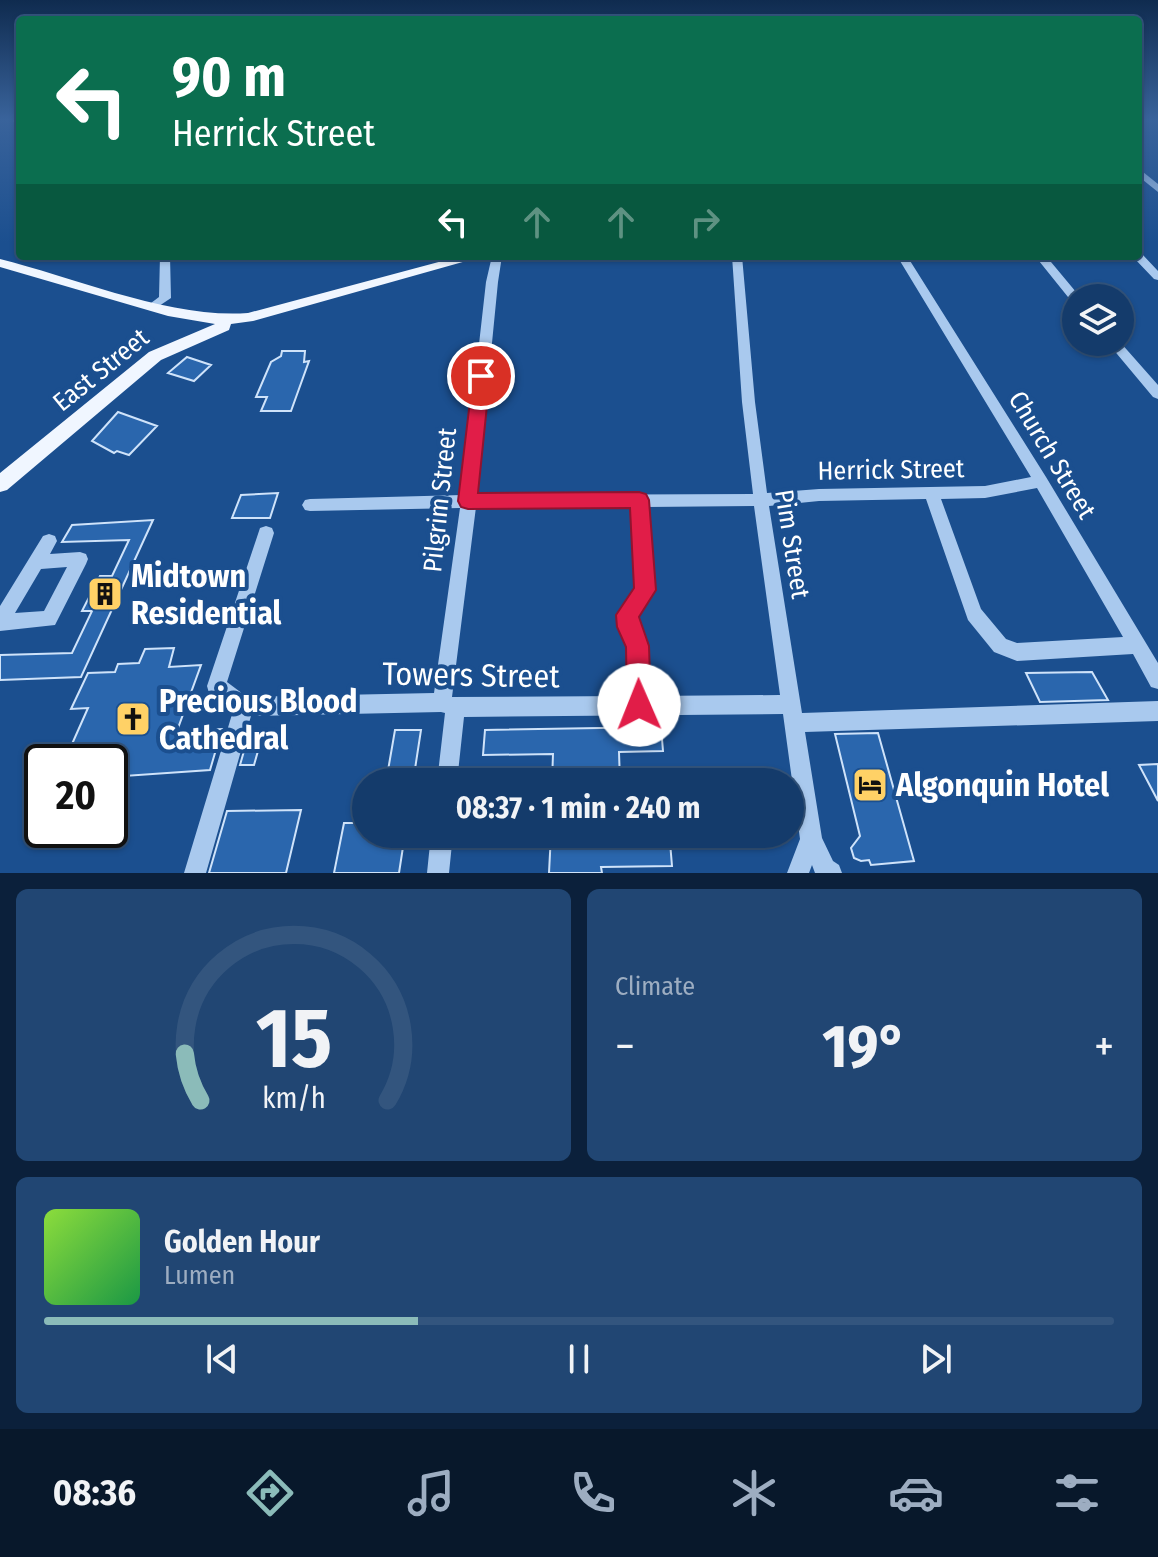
<!DOCTYPE html>
<meta charset="utf-8">
<style>
:root{--surface:#143b6b;--page:#214673;--text:#f1f3f6;--muted:#9dadc1;--line:#33557e;--accent:#8bbbb9}
body{margin:0;font-family:"Fira Sans Condensed",sans-serif;background:var(--page);color:var(--text);height:100vh;display:flex;flex-direction:column;font-size:30px;white-space:nowrap}
*{box-sizing:border-box;margin:0}
p{font-size:26px;color:var(--muted)}
.icon{flex:none;width:44px;height:44px;fill:none;stroke:currentColor;stroke-width:2;stroke-linecap:round;stroke-linejoin:round}
.map{position:relative;height:873px;overflow:hidden}
.sheet{display:flex;flex-direction:column;gap:16px;padding:16px;background:#0b203b;flex:1}
.sheet>*{flex:none}
.guide{position:absolute;left:16px;top:16px;width:1126px;height:244px;border-radius:8px;box-shadow:0 2px 6px #0004,0 0 0 2px var(--line);background:#0b6e4f;color:#fff;overflow:hidden}
.controls{position:absolute;left:1062px;top:284px;display:grid;gap:16px}
.controls a{display:grid;place-items:center;width:72px;height:72px;border-radius:50%;background:var(--surface);box-shadow:0 2px 6px #0004,0 0 0 2px var(--line);font-size:40px}
.speed{position:absolute;left:24px;top:744px;display:flex;gap:16px;font-size:40px;font-weight:700;text-align:center}
.speed>*{display:grid;place-content:center;width:104px;height:104px;border-radius:50%;background:var(--surface);box-shadow:0 2px 6px #0004,0 0 0 2px var(--line);line-height:1}
.speed .limit{border:4px solid #111;border-radius:12px;background:#fff;color:#111}
.pin{position:absolute;display:grid;place-items:center;width:68px;height:68px;color:#fff;margin:-34px;border:4px solid #fff;border-radius:50%;box-shadow:0 2px 8px #0007}
.me{position:absolute;width:88px;margin:-44px;rotate:359deg;stroke-linejoin:round;filter:drop-shadow(0 0 6px #0008)}
.turn{display:flex;align-items:center;gap:28px;height:168px;padding:0 24px;font-size:36px}
.turn .icon{width:104px;height:104px;stroke-width:2.5}
.turn b{display:block;font-size:56px;line-height:68px}
.lanes{display:flex;align-items:center;height:76px;padding:0 24px;background:#0003;justify-content:center;gap:40px;direction:ltr}
.lanes .off{opacity:.35}
.big{font-size:60px;font-weight:700;line-height:1.1}
.sheet .card{flex:1;display:flex;flex-direction:column;justify-content:center;gap:12px;min-width:0;padding:0 28px;border-radius:12px;background:var(--page)}
.sheet .dial{align-items:center;gap:0}
.dial svg{height:208px;overflow:visible;fill:none;stroke:var(--line);stroke-width:7;stroke-linecap:round;text-anchor:middle}
.dial text{fill:var(--text);stroke:none}
.song{display:flex;align-items:center;gap:24px}
.cover{width:96px;height:96px;border-radius:12px;background:linear-gradient(135deg,hsl(90 70% 55%),hsl(140 70% 35%))}
.played{height:8px;border-radius:4px;background:linear-gradient(90deg,var(--accent) 35%,var(--line) 35%)}
.keys{display:flex;justify-content:space-around;direction:ltr}
.heat{display:flex;justify-content:space-between;align-items:center;font-size:44px;direction:ltr}
.sheet .tiles{flex:1;display:grid;gap:16px;grid-template-columns:1fr 1fr}
.card:last-child{grid-column:span 2}
.trip{position:absolute;left:352px;top:768px;width:452px;height:80px;border-radius:40px;background:var(--surface);box-shadow:0 2px 6px #0004,0 0 0 2px var(--line);font-weight:700;line-height:80px;text-align:center}
.menu{display:flex;height:128px;justify-content:space-around;align-items:center;background:#08182b;color:var(--muted)}
.menu .icon{width:56px;height:56px}
.menu .on{color:var(--accent)}
.menu b{font-size:36px;color:var(--text)}
.map>svg:first-child{display:block}
.building{fill:#2a66ad;stroke:#cfe3fa;stroke-width:2}
.lines{fill:none;stroke-linecap:round;stroke-linejoin:round}
.minor{fill:#a9c9ee;fill-rule:evenodd}
.major{fill:#f0f6ff;fill-rule:evenodd}
.rail{stroke:#fff;stroke-width:3;stroke-dasharray:9 4;stroke-linecap:butt}
.route{fill:#e11d48;stroke:#92132f;stroke-width:2}
.labels{text-anchor:middle;dominant-baseline:central;stroke-width:8;stroke-linejoin:round;paint-order:stroke}
.street-label{font-size:26px;fill:#fff;stroke:#1b4f8f}
.near-poi-label{font-size:32px;font-weight:bold;fill:#fff;stroke:#1b4f8f;text-anchor:start}
.near-street-label{font-size:32px;fill:#fff;stroke:#1b4f8f}
</style>
<div class="map">
<svg width="1158" height="873" viewBox="0 0 1158 873">
<rect width="100%" height="100%" fill="#1b4f8f"/>
<path class="building" d="M282 351H305L304 362 309 361 291 411H261L267 397H256L271 362 281 356Z
M187 357 211 365 194 381 168 373Z
M118 412 157 426 129 455 117 451 114 453 92 441Z
M278 493 270 518H232L241 495Z
M153 520 81 677 0 680V655L72 653 92 611H82L100 576H112L129 540 62 542 72 525Z
M174 648 169 667 201 665 177 731 222 729 210 770 110 777V762H64L88 708 71 709 88 673 115 672 118 664 139 663 145 649Z
M1092 672 1108 700 1040 702 1026 673Z
M661 727 663 751 619 752 620 782H552L553 754 483 755 485 730Z
M395 730H421L413 782H386Z
M878 733 914 861 871 865 869 860 861 861 854 858 851 848 860 836 835 734Z
M248 737H262L254 765H240Z
M1158 764V801L1139 765Z
M301 810 286 873H209L227 811Z
M344 823H366V834H405L399 873H334Z
M551 834H622L623 843 670 842 672 866 601 867 602 873H549Z"/>
<g class="lines">
<path class="minor" d="M1138 168 1158 184V192L1138 176Z
M1138 253 1142 254 1158 271V280L1154 279 1134 258 1133 256H1138Z
M160 256H170L171 298 153 310 147 306 159 297Z
M492 256H502L498 282 477 495 753 494 742 402 732 256H742L755 402 767 493 819 489 985 486 1031 477 897 256H907L1046 477 1158 663V689L1151 687 1133 654 1017 661 994 652 968 620 926 499 819 501 769 506 802 713 1158 701V721L805 732 822 838 833 861 839 865 842 873H815L812 865 809 873H787L800 839 783 714 464 717 457 782H437L445 713 441 712 251 716 206 873H184L233 711 209 693 207 686 260 528 266 526 272 528 274 533 227 682 247 697 434 693 460 508 310 511 305 510 302 505 305 500 310 499 462 495 486 282ZM1037 488 1123 637 1017 643 1006 639 981 609 941 499 985 498ZM754 506 780 695 648 696 647 646 638 626 637 617 653 590 647 507ZM476 507H632L636 588 619 615 620 627 629 647V696L452 697Z
M1035 256H1046L1081 298H1076V303L1072 302Z
M1107 342H1120L1158 385V399L1153 397Z
M49 534 55 536 57 541 50 554 80 552 86 554 88 559 86 564 55 625 0 631V606L43 536ZM67 567 44 611 15 613 41 569Z
M431 834H453L449 873H427Z"/>
<path class="major" d="M461 256H484L253 321 231 324 229 330 161 360 7 490 0 492V473L149 352 215 324 168 316 0 267V259C76 278 171 319 248 313Z"/>
<path class="rail" d="M13 120 20 122"/>
</g>
<linearGradient id="sky" x2="0" y2="1"><stop stop-color="#0f2b4f"/><stop offset="0.49" stop-color="#39639b"/><stop offset="1" stop-color="#39639b" stop-opacity="0"/></linearGradient>
<rect width="1158" height="243" fill="url(#sky)"/>
<path class="route" d="M481 370 490 376 478 493 639 492 646 494 649 500 656 590 639 617 649 646 651 705 648 714 639 717 630 714 627 705 626 647 617 627 616 615 634 588 630 508 468 509 461 507 458 501 473 376Z"/>
<defs>
<symbol id="building-square" viewBox="-11 -11 22 22"><rect x="-9" y="-9" width="18" height="18" rx="4" fill="#ffd166" stroke="#1b4f8f"/><path d="M-4-6H4V6H1V3H-1V6H-4ZM-2.5-4.3h1.7v1.8h-1.7ZM.8-4.3h1.7v1.8H.8ZM-2.5-1h1.7V.8h-1.7ZM.8-1h1.7V.8H.8Z" fill="#111"/></symbol>
<symbol id="church-square" viewBox="-11 -11 22 22"><rect x="-9" y="-9" width="18" height="18" rx="4" fill="#ffd166" stroke="#1b4f8f"/><path d="M-1.2-6h2.4v3.5h3.3v2.4h-3.3V6h-2.4V-.1h-3.3v-2.4h3.3Z" fill="#111"/></symbol>
<symbol id="hotel-square" viewBox="-11 -11 22 22"><rect x="-9" y="-9" width="18" height="18" rx="4" fill="#ffd166" stroke="#1b4f8f"/><path d="M-6-4.5h1.5V1H6V5H4.5V3h-9V5H-6ZM-4 0a1.8 1.8 0 1 1 3.6 0ZM.5 0V-2.5h3Q6-2.5 6 0Z" fill="#111"/></symbol>
</defs>
<g fill-rule="evenodd">
<use href="#building-square" x="85" y="574" width="40" height="40"/>
<use href="#church-square" x="113" y="699" width="40" height="40"/>
<use href="#hotel-square" x="850" y="765" width="40" height="40"/>
</g>
<g class="labels">
<g class="street-label">
<text transform="translate(101 370) rotate(-39)">East Street</text>
<text transform="translate(1052 455) rotate(59)">Church Street</text>
<text transform="translate(891 470) rotate(-1)">Herrick Street</text>
<text transform="translate(440 500) rotate(-84)">Pilgrim Street</text>
<text transform="translate(792 544) rotate(81)">Pim Street</text>
</g>
<g class="near-poi-label">
<text x="131" y="576">Midtown<tspan x="131" dy="37">Residential</tspan></text>
<text x="159" y="701">Precious Blood<tspan x="159" dy="37">Cathedral</tspan></text>
<text x="896" y="785">Algonquin Hotel</text>
</g>
<g class="near-street-label">
<text transform="translate(471 675) rotate(1)">Towers Street</text>
</g>
</g>
</svg>
<div class="controls">
<a><svg class="icon" aria-label="layers" viewBox="0 0 24 24"><path d="M12 4l9 5-9 5-9-5zM3 14l9 5 9-5"/></svg></a>
</div>
<div class="speed"><div class="limit">20</div></div>
<div class="pin" style="left:481px;top:376px;background:#d93025"><svg class="icon" aria-label="arrive" viewBox="0 0 24 24"><path d="M6 21V4h12l-3 4 3 4H6"/></svg></div>
<svg class="me" style="left:639px;top:705px" viewBox="-20 -20 40 40"><circle r="19" fill="#fff"/><path d="M0-13L10 11 0 6-10 11z" fill="#e11d48"/></svg>
<div class="trip">08:37 · 1 min · 240 m</div>
<div class="guide">
<div class="turn"><svg class="icon" aria-label="left" viewBox="0 0 24 24"><path d="M17 20v-9H6M10 6l-5 5 5 5"/></svg><div><b>90 m</b>Herrick Street</div></div>
<div class="lanes"><svg class="icon" aria-label="left" viewBox="0 0 24 24"><path d="M17 20v-9H6M10 6l-5 5 5 5"/></svg><svg class="icon off" aria-label="ahead" viewBox="0 0 24 24"><path d="M12 20V5M6 11l6-6 6 6"/></svg><svg class="icon off" aria-label="ahead" viewBox="0 0 24 24"><path d="M12 20V5M6 11l6-6 6 6"/></svg><svg class="icon off" aria-label="right" viewBox="0 0 24 24"><path d="M7 20v-9h11M14 6l5 5-5 5"/></svg></div>
</div>
</div>
<section class="sheet">
<div class="tiles">
<div class="card dial"><svg viewBox="0 0 100 80">
<path d="M14 69A42 42 0 1 1 86 69"/>
<path d="M14 69A42 42 0 0 1 8 51" stroke="#8bbbb9"/>
<text x="50" y="56" font-size="32" font-weight="700">15</text>
<text x="50" y="72" font-size="11">km/h</text>
</svg></div>
<div class="card"><p>Climate</p>
<div class="heat"><a>−</a><b class="big">19°</b><a>+</a></div>
</div>
<div class="card">
<div class="song"><i class="cover"></i><div><b>Golden Hour</b><p>Lumen</p></div></div>
<div class="played"></div>
<div class="keys"><svg class="icon" aria-label="previous" viewBox="0 0 24 24"><path d="M18 5L8 12l10 7zM5 5v14"/></svg><svg class="icon" aria-label="pause" viewBox="0 0 24 24"><path d="M8 5v14M16 5v14"/></svg><svg class="icon" aria-label="next" viewBox="0 0 24 24"><path d="M6 5l10 7-10 7zM19 5v14"/></svg></div>
</div>
</div>
</section>
<nav class="menu">
<b>08:36</b>
<svg class="icon on" aria-label="directions" viewBox="0 0 24 24"><path d="M12 3l9 9-9 9-9-9zM9 14v-3h6M13 9l2 2-2 2"/></svg>
<svg class="icon" aria-label="music" viewBox="0 0 24 24"><path d="M9 18V5l10-2v13"/><circle cx="6" cy="18" r="3"/><circle cx="16" cy="16" r="3"/></svg>
<svg class="icon" aria-label="phone" viewBox="0 0 24 24"><path d="M5 4h4l2 5-3 2q2 4 5 5l2-3 5 2v4C11 20 4 13 5 4z"/></svg>
<svg class="icon" aria-label="climate" viewBox="0 0 24 24"><path d="M12 3v18M4 7l16 10M4 17L20 7"/></svg>
<svg class="icon" aria-label="car" viewBox="0 0 24 24"><path d="M5 17H2v-5l4-1 3-4h7l3 4 3 1v5h-3M9 17h6M6 11h13"/><circle cx="7" cy="17" r="2"/><circle cx="17" cy="17" r="2"/></svg>
<svg class="icon" aria-label="filters" viewBox="0 0 24 24"><path d="M4 7h16M4 17h16"/><circle cx="9" cy="7" r="2"/><circle cx="15" cy="17" r="2"/></svg>
</nav>
